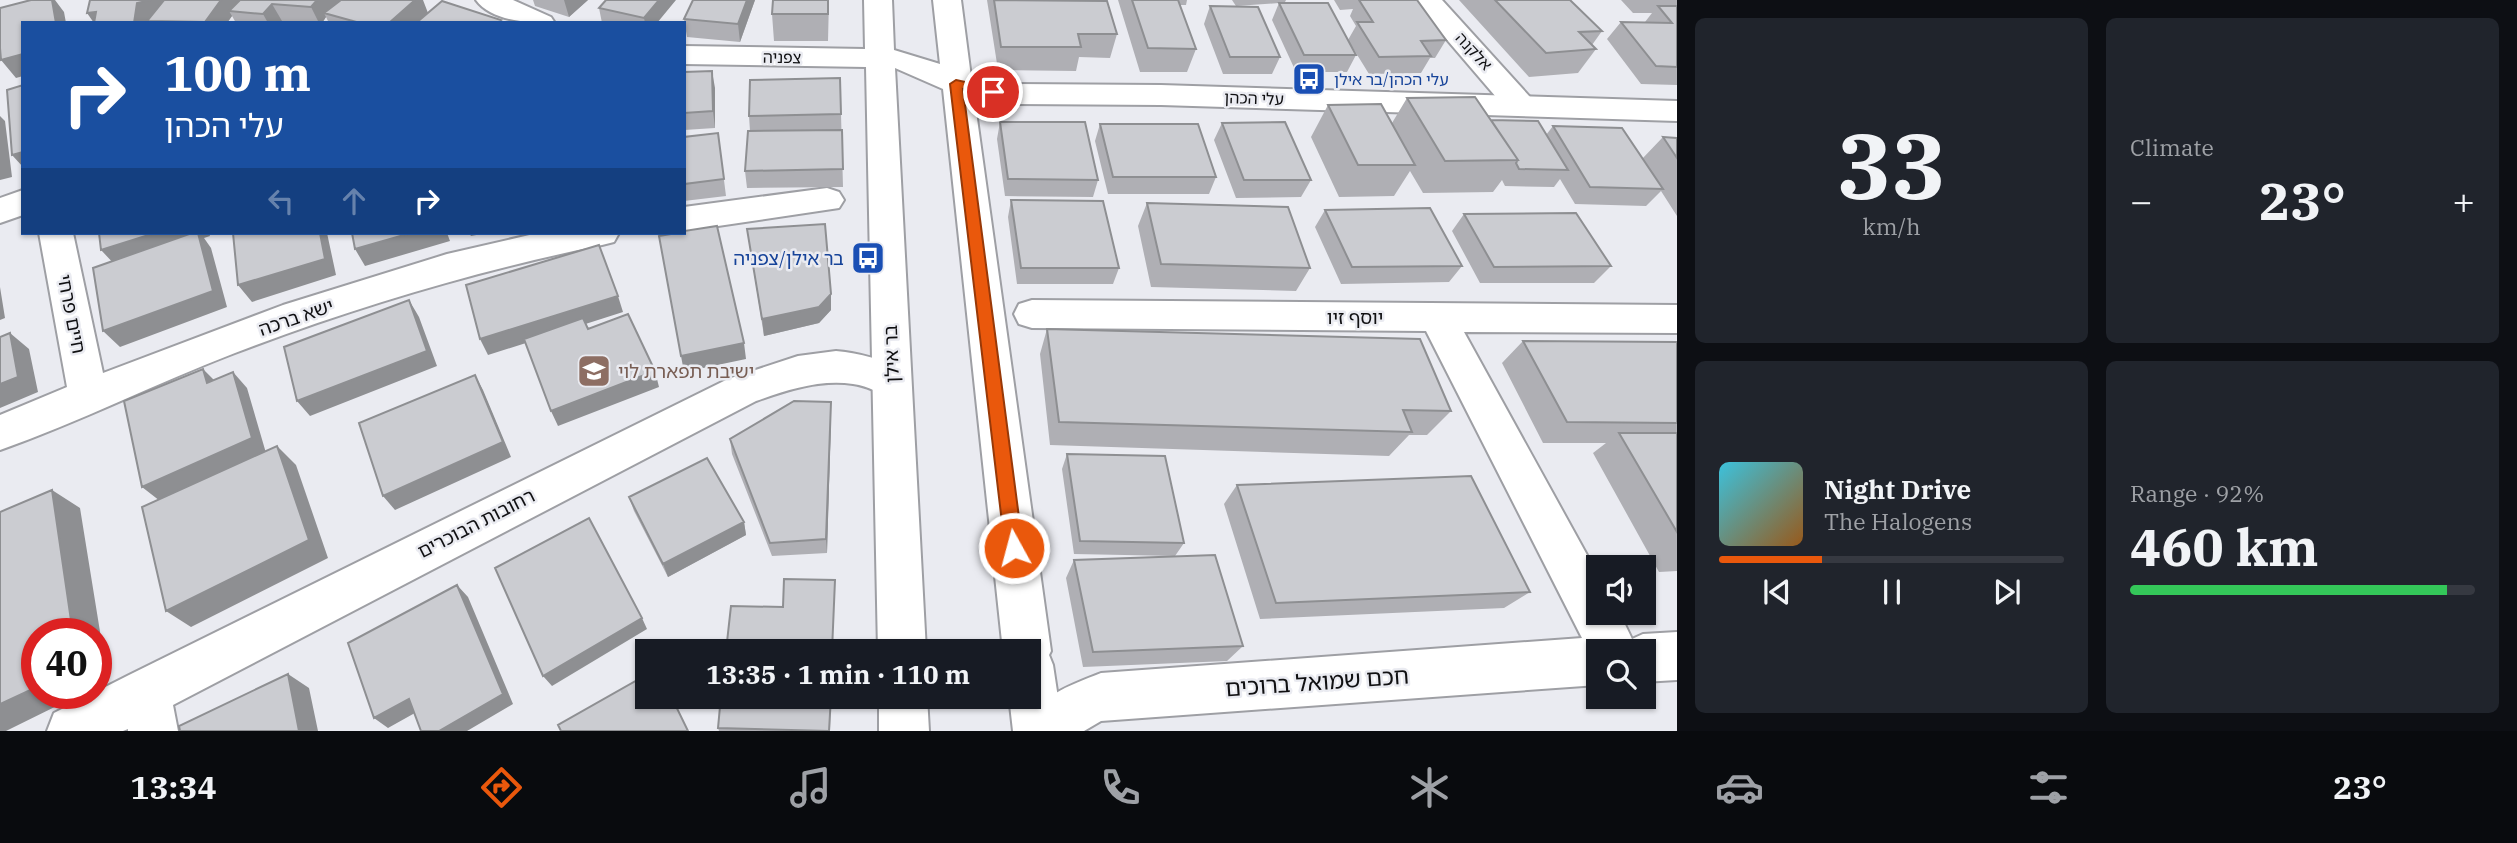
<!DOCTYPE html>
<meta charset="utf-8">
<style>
:root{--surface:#171b24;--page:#20242c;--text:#f1f3f6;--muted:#9ea1a6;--line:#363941;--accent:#ea580c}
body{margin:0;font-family:"IBM Plex Serif","Noto Sans Hebrew",serif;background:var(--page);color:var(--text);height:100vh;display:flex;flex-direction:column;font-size:26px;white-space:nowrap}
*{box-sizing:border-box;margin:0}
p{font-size:23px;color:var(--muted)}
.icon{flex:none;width:38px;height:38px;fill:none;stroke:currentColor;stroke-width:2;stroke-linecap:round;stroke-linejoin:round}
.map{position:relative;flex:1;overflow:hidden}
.details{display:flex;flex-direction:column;gap:18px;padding:18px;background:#0d0f14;width:840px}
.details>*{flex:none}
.banner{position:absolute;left:21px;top:21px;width:665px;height:214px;border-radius:0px;box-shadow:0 2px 5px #0004;background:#1a4fa0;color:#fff;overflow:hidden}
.fabs{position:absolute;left:1586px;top:555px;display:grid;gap:14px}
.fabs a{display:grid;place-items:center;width:70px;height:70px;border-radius:0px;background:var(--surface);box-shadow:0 2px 5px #0004;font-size:35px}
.speed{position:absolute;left:21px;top:618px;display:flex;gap:14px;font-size:35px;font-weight:700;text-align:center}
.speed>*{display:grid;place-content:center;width:91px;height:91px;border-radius:50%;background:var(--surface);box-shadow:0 2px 5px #0004;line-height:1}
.speed .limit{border:10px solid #d22;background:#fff;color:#111}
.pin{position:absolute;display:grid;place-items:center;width:60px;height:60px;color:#fff;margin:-30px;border:4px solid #fff;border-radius:50%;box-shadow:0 2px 7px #0007}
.me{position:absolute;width:77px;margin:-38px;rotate:353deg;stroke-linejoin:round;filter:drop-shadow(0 0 5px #0008)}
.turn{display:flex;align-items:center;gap:24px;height:147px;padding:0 28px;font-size:32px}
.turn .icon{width:91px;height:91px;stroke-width:2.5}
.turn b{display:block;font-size:49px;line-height:60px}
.lanes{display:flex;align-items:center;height:66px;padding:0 28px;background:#0003;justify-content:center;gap:35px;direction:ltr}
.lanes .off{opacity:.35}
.big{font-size:52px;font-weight:700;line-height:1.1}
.details .widget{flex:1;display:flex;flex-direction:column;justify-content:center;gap:10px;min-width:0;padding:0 24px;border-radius:10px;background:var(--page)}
.details .dial{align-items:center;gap:0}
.dial b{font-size:91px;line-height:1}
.song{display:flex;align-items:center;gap:21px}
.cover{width:84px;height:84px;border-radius:10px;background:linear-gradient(135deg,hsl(190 70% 55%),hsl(30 70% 35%))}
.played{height:7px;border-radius:4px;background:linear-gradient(90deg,var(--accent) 30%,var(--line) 30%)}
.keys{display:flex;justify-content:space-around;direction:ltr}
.heat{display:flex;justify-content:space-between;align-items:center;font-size:38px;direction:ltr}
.charge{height:10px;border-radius:5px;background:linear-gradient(90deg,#34c759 92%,var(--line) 0)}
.details .tiles{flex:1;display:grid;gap:18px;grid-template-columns:repeat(2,1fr)}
.trip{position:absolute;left:635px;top:639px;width:406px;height:70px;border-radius:0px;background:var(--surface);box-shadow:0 2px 5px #0004;font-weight:700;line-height:70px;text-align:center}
.menu{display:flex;height:112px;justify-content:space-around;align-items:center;background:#090b0e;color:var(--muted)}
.menu .icon{width:49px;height:49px}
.menu .selected{color:var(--accent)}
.menu b{font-size:32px;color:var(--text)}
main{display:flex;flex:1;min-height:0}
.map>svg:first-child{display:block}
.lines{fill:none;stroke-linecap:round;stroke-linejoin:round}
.minor-casing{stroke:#9e9fa4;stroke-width:4}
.tertiary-casing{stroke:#9e9fa4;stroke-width:4}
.minor{fill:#fff;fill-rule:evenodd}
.tertiary{fill:#fff;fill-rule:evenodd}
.wall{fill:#afafb4}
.shaded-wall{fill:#8e8f92}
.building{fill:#cbccd1;stroke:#8e8f92;stroke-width:2}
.route{fill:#ea580c;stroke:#983908;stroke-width:2}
.labels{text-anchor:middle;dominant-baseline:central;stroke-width:5;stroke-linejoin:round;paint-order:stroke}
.far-street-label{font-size:16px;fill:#101012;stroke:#eaebf1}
.far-transit-label{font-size:16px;fill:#164399;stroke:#eaebf1;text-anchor:start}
.transit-label{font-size:19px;fill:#164399;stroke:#eaebf1;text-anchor:end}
.street-label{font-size:19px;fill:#101012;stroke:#eaebf1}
.education-label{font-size:19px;fill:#785e54;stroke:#eaebf1;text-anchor:start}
.near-street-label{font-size:23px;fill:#101012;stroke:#eaebf1}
</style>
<main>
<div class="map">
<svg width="1677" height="731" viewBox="0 0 1677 731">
<rect width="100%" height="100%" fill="#eaebf1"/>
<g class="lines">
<defs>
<path id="minor" d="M1413 0H1442L1530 97 1534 104 1530 111 1519 114 1508 111Z
M827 188 839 192 844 200 839 208 684 231V207Z
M39 233H73L103 373 283 305 447 254 538 233H619L614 242 602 245C476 271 355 307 235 353 156 383 80 422 0 450V415L67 387Z
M1032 300 1677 305V333L1464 332 1598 575V612H1619L1632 639 1643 634 1677 632V680L1643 682V651H1598V685L1101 721 1084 731H1022C1037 696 1068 686 1101 673L1582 638 1426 331 1032 328 1019 324 1014 314 1019 304Z
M836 351C861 353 882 360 906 370L911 381 906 392C883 400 875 387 853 384 820 379 787 390 756 401L173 705 178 731H128V729L123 731H47L54 713 129 675 728 379 798 356Z"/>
<path id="tertiary" d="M476 0H513L551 17 555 23C531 23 492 22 476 0Z
M864 0H892L894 50 940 64 933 0H961L971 77 1014 84 1161 85 1677 101V121L1161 105 1014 104 974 97 1051 651 1049 655 1053 665 1063 731H1013L1009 696H1029V651H1003L943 89 895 68 926 651H878L866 67 684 64V46L865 49Z
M23 190V215L0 223V198Z
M879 696H927L929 731H879Z"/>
</defs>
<use href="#minor" class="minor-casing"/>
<use href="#tertiary" class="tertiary-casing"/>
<use href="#minor" class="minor"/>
<use href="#tertiary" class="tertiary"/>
</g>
<path class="wall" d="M341 0 428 13 501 20V23H329L326 17 322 23H300L282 21 280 23H236L232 16 227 23H148L87 13Z
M533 0H588L569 17 535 6Z
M606 0 657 23H602L599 8Z
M693 0H755L740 42 687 37 684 19Z
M773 0H829L828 41H774L772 14Z
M987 0H1099L1117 34 1110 58 1079 57 1076 71 998 70Z
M1118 0H1187L1186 5H1179L1196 49 1187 72H1140Z
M1232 0H1286L1285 2 1356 55 1347 72H1296L1272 20 1279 3 1236 6Z
M1334 0H1417L1446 40 1435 58H1430L1421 73 1369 74 1348 40 1356 26 1350 16 1353 9 1340 10Z
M1459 0H1570L1602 31 1592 45 1596 49 1578 73 1529 77Z
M1621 0H1677V85L1641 84 1607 39 1621 22H1645L1652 13H1633Z
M1210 6 1280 57 1272 74H1223L1204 24Z
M684 72 715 88V128L684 130Z
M1407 98 1546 135 1553 126 1642 159 1663 137 1677 138V216L1661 191 1646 206 1575 204 1560 179 1554 187 1505 186 1502 180 1493 192 1423 193 1410 171 1394 196 1339 197 1311 137 1328 105 1392 123Z
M841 114 843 187 747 188 745 171 750 131 749 116Z
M1000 122 1098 180 1093 197 1005 196 997 139Z
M1222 123 1311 180 1301 197 1236 198 1214 140Z
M1100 124 1216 177 1209 194H1108L1095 141Z
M718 133 726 196 684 201V137Z
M1011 200 1119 268 1113 284H1017L1008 217Z
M1147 203 1310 268 1296 291 1151 287 1138 226Z
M1325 210 1462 266 1449 282 1341 284 1315 227Z
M1464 214 1611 266 1594 283H1480L1452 231Z
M747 229 831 294V310L819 323 764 336Z
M1047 329 1451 411 1427 435H1409L1389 456 1050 445 1040 354Z
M1523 341 1677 342V571L1659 572 1593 453 1606 443H1543L1502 363Z
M831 418 827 553 772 556 732 454 730 439Z
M1067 454 1184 543 1175 556 1074 554 1062 469Z
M1237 485 1530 592 1504 608 1260 619 1224 504Z
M629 497 744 522 746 535 668 577 634 511Z
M1074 560 1243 646 1227 661 1083 667 1066 578Z
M721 696H831L830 731H719L718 728Z"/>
<path class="shaded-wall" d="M52 0H55L64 12 66 23H56Z
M151 0H165L147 21 148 23H134L137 3Z
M221 0H243L229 11 232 16 227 23H206L205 22Z
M317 0H341L324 13 326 17 322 23H319L311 7Z
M415 0H423L428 13 416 23H389Z
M564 0H588L569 17Z
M659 0H676L657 23H645L644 18Z
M747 0H755L740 42 738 24Z
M272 4 282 21 280 23H268L263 14Z
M96 12 94 23 87 13Z
M23 54V76L16 78 1 60Z
M712 71 715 88V128L713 111Z
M0 116 5 121 12 177 0 180Z
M23 152V167L12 155Z
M155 233H209L210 236 204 238 211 248 227 307 120 347 103 331 117 267 101 250Z
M320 233H327L336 275 252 302 238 285Z
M411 233H447L450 241 365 266 355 249Z
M469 233H487L471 236Z
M0 287 5 318 0 320Z
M831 294V310L819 323 764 336 762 319Z
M618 296 623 312 488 355 480 339Z
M409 300 419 317 437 366 310 416 297 401Z
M10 333 29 349 38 392 0 408V384Z
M744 343 746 359 684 372 681 356Z
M203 369 218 384 207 383Z
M655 371 659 387 558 426 551 411Z
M233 372 247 388 266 453 160 501 142 487Z
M475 375 483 390 511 457 395 510 383 496Z
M831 402V418L827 553 826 539Z
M277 446 296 465 328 558 191 627 166 611Z
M52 490 80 508 108 681 96 686V634H73Z
M744 522 746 535 668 577 663 564Z
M457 585 468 597 513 704 467 731H439Z
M642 618 647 629 552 686 543 676Z
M288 674 309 688 318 731H299Z
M37 687V693H83L6 731H0V704Z
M409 699 422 709 388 728 374 718Z"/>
<path class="building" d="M31 0H52L56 23H23V54L1 60 0 48V8Z
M90 0H151L137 3 134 23H94L96 12 87 13Z
M164 0H221L205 22 147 21Z
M240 0H317L311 7 272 4 263 14 229 11Z
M341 0H415L389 23H360L324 13Z
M606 0H659L644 18 599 8Z
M693 0H747L738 24 684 19Z
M773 0H828V14H772Z
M994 0 1107 1 1117 34H1078L1081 47H1001Z
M1132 0H1178L1196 49 1148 48Z
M1359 0H1417L1446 40 1421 41 1431 56 1379 57 1357 22H1373Z
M1495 0H1570L1602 31 1579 32 1596 49 1546 53Z
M442 1 501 20 497 23H416Z
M1279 3H1328L1356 55H1304Z
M1210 6 1258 7 1280 57H1230Z
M1658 6H1677V67L1656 66 1621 22 1672 23Z
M712 71 713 111 684 113V72Z
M840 78 841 114 749 116 750 80Z
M23 85V152L12 155 7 90Z
M1475 97 1518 160 1445 161 1407 98Z
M1381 104 1415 165H1358L1328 105Z
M1491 120 1538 121 1568 170 1519 169 1516 163 1518 160Z
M1000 122H1085L1098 180 1008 179Z
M1285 122 1311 180H1244L1222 123Z
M1100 124H1198L1216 177H1113Z
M1553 126 1622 128 1663 189 1590 187Z
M842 130 843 169 745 171 748 131Z
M718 133 724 179 684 184V137Z
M1663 137 1677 138V158Z
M1011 200 1103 201 1119 268H1021Z
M1147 203 1288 207 1310 268 1161 264Z
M1430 208 1462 266 1352 267 1325 210Z
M1576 213 1611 266 1494 267 1464 214Z
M825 224 831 294 819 307 762 319 747 229Z
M717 226 744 343 681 356 659 236 677 233H684V231Z
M99 233H155L101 250Z
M192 233H198L213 291 103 331 93 268Z
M233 233H320L325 259 238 285Z
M352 233H411L355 249Z
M599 245 618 296 480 339 466 285Z
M409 300 427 351 297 401 284 347Z
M628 314 655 371 551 411 524 339 583 318 588 329Z
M1047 329 1420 339 1451 411 1403 410 1412 432 1059 422Z
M10 333 18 377 0 384V337Z
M1523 341 1677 342V423L1567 422Z
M203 369 207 383 233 372 252 438 142 487 124 401Z
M475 375 503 442 383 496 359 423Z
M794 401 831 402 826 539 770 543 730 439Z
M1619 433H1677V532Z
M277 446 309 540 166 611 142 507Z
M1067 454 1165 456 1184 543 1080 541Z
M707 458 744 522 663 564 629 497Z
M1471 476 1530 592 1276 603 1237 485Z
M52 490 73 634H37V687L0 704V512Z
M589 518 642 618 543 676 495 568Z
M1215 555 1243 646 1093 652 1074 560Z
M784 579 835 580 832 651H726L731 606 783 607Z
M457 585 503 694 439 731H421L409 699 374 718 348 643Z
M288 674 299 731H180L179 726Z
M648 674V696H671L688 731H561L558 725Z
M721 696H831L829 731 718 728Z"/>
<path class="route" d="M956 80 998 89 999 92 993 96 963 89 1023 548 1020 554 1014 556 1008 554 1005 548 950 84Z"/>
<defs>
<symbol id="bus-square" viewBox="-11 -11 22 22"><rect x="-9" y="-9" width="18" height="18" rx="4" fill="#1a4fb4" stroke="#eaebf1"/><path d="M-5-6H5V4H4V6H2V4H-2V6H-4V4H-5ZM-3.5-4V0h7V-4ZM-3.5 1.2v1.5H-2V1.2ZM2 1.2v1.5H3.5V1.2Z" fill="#fff"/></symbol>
<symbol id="university-square" viewBox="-11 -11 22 22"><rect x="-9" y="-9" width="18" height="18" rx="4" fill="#8d6e63" stroke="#eaebf1"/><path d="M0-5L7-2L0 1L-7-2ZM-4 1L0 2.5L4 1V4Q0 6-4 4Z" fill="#fff"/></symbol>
</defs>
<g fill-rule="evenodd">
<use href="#bus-square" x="1290" y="60" width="38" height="38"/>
<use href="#bus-square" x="849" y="239" width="38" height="38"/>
<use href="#university-square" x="575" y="352" width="38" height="38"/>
</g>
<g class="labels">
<g class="far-street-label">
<text transform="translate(1474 51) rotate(47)">אלקנה</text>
<text transform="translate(782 57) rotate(1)">צפניה</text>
<text transform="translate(1254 98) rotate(2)">עלי הכהן</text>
</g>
<g class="far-transit-label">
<text x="1334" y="79">עלי הכהן/בר אילן</text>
</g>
<g class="transit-label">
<text x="844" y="258">בר אילן/צפניה</text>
</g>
<g class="street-label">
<text transform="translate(72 314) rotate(79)">חיים פרחי</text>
<text transform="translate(296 317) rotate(-19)">ישא ברכה</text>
<text x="1355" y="317">יוסף זיו</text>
<text transform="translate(891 354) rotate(-92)">בר אילן</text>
<text transform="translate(476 523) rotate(-27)">רחובות הבוכרים</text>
</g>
<g class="education-label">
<text x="618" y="371">ישיבת תפארת לוי</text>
</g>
<g class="near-street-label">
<text transform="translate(1317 681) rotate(-4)">חכם שמואל ברוכים</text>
</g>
</g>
</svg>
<div class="fabs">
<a><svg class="icon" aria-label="sound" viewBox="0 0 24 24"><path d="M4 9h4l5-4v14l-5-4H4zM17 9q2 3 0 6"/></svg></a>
<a><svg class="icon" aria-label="search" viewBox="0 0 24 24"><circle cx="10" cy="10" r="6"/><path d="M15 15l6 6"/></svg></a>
</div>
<div class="speed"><div class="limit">40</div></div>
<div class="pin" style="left:993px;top:92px;background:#d93025"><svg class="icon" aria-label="arrive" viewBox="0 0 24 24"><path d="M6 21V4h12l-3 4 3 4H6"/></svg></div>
<svg class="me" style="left:1014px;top:548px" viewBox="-20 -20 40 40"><circle r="17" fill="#ea580c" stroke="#fff" stroke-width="3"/><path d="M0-11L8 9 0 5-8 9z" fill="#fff"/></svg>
<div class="trip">13:35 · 1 min · 110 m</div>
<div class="banner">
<div class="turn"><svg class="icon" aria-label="right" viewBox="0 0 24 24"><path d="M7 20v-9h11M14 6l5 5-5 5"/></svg><div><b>100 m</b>עלי הכהן</div></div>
<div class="lanes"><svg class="icon off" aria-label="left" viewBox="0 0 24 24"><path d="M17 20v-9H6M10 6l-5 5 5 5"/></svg><svg class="icon off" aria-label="ahead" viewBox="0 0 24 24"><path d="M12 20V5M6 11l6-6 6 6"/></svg><svg class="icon" aria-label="right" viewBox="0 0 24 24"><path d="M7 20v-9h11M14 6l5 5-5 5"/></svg></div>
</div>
</div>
<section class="details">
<div class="tiles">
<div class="widget dial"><b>33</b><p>km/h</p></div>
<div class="widget"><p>Climate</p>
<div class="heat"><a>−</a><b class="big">23°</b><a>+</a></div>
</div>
<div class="widget">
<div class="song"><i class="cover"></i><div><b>Night Drive</b><p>The Halogens</p></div></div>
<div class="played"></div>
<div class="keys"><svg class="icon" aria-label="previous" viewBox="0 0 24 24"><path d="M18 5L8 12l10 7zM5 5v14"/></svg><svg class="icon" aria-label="pause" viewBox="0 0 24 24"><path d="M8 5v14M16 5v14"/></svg><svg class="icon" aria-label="next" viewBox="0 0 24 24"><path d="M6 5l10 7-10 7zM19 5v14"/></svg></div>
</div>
<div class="widget"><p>Range · 92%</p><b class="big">460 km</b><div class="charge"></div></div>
</div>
</section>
</main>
<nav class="menu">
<b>13:34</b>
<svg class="icon selected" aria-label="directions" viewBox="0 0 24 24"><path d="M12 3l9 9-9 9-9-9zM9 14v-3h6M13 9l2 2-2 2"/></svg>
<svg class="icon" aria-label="music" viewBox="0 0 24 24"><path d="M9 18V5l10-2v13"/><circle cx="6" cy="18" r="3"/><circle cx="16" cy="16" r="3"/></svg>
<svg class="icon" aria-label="phone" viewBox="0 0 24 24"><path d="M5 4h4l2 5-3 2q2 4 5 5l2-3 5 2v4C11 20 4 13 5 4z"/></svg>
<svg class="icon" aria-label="climate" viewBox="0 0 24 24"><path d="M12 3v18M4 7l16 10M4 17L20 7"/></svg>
<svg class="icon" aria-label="car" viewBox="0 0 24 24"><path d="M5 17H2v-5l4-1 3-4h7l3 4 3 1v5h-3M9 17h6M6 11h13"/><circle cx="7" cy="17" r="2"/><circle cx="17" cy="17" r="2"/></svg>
<svg class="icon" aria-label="filters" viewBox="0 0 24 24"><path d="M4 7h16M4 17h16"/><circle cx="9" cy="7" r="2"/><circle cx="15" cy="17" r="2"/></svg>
<b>23°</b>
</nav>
